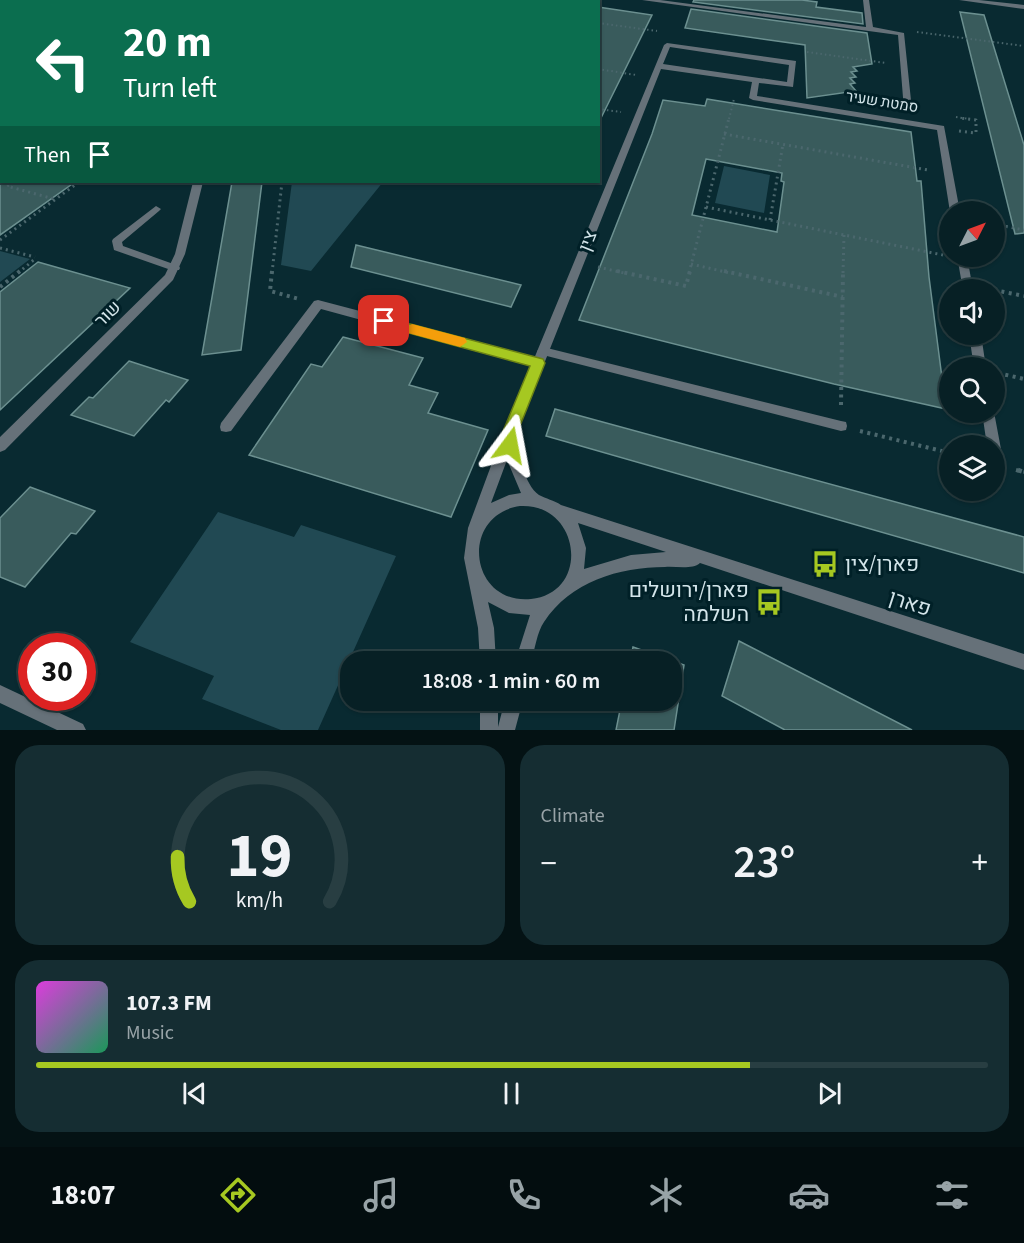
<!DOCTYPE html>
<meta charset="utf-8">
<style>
:root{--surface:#072025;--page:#152d32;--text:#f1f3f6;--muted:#98a3a7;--line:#283e42;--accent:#a6c821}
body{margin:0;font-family:"Source Sans 3",Heebo,sans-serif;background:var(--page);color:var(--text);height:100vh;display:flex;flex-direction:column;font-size:22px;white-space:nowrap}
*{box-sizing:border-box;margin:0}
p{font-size:20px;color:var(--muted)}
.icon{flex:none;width:33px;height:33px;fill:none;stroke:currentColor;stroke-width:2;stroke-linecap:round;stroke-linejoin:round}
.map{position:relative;height:730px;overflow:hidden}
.side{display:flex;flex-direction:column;gap:15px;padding:15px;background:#041214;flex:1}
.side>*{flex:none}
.banner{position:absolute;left:0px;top:0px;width:600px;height:183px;box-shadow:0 2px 4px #0004,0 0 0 2px var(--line);background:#0b6e4f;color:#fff;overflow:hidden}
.needle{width:39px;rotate:48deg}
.controls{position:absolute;left:939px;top:201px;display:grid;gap:12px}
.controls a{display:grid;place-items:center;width:66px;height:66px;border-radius:50%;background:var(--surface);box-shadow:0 2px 4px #0004,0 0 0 2px var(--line);font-size:30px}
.speed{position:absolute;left:18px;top:633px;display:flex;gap:12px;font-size:30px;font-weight:700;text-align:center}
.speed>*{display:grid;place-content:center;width:78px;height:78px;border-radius:50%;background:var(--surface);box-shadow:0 2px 4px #0004,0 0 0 2px var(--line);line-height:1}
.speed .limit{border:9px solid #d22;background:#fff;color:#111}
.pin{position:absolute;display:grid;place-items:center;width:51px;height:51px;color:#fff;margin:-26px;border-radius:12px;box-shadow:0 3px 9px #0006}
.me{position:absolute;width:66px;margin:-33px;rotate:13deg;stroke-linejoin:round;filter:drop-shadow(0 0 4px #0008)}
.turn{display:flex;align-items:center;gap:21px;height:126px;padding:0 24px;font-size:27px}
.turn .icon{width:78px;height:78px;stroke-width:2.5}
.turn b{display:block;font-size:42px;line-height:51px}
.then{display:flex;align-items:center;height:57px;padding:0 24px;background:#0003;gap:12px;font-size:22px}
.big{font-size:45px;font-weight:600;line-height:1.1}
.side .card{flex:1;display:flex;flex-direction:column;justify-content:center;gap:9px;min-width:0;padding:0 21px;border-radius:24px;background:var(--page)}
.side .dial{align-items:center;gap:0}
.dial svg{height:156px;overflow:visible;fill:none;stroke:var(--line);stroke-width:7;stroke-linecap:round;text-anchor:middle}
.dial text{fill:var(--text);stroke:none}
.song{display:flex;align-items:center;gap:18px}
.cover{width:72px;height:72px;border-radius:9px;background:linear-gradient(135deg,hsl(300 70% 55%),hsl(150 70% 35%))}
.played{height:6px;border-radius:3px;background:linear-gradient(90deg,var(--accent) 75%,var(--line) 75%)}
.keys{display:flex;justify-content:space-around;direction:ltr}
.heat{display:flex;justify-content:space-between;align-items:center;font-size:33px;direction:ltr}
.side .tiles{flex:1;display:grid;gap:15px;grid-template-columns:1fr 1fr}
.card:last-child{grid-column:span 2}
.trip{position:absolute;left:340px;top:651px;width:342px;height:60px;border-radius:24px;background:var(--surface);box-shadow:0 2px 4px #0004,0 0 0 2px var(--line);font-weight:600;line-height:60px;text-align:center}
.tabs{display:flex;height:96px;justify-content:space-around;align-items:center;background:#030d0f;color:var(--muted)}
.tabs .icon{width:42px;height:42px}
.tabs .current{color:var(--accent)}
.tabs b{font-size:27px;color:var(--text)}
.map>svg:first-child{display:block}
.green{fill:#214953}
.building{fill:#395b5c;stroke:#6c9090;stroke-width:1.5;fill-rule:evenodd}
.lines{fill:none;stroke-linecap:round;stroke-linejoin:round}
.path-far3{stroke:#4b676d;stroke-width:2;stroke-dasharray:1.5 3;stroke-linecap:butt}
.path-far2{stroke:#4b676d;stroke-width:3;stroke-dasharray:2 4;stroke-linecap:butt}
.path-far1{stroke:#4b676d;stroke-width:4;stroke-dasharray:3 4.5;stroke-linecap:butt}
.path{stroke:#4b676d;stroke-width:4.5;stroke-dasharray:4 6;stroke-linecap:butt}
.lane{fill:#667179;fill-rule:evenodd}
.street{fill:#667179;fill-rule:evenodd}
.route{fill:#a6c821;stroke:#6c8215;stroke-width:1.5}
.slow{fill:#f59e0b}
.labels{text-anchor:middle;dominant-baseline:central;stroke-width:6;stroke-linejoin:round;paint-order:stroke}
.far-street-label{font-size:15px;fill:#d3e5ea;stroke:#002027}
.street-label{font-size:18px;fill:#d3e5ea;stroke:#002027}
.near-poi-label{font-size:21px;fill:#d3e5ea;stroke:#002027;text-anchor:start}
.near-street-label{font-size:21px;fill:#d3e5ea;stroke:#002027}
</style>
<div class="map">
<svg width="1024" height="730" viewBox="0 0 1024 730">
<rect width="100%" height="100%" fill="#092a31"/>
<path class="green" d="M724 166 770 175 764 213 715 203Z
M292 182H383L311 271 281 265Z
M0 251 30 259 0 282Z
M218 512 294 537 301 525 396 556 318 730H281L202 699 214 676 130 642Z"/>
<path class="building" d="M694 0H802L817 2 816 7 862 13 863 24 693 2Z
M598 7 652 15 598 124Z
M691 9 867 33 872 64 853 67 857 71 851 72 856 77 850 78 855 83 850 84 856 91 807 98 805 45 685 28Z
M960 12 984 15 1024 145V233L1015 234Z
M707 99 911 132 917 181H921L929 277 946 409 834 384 579 320 652 134 663 100 705 106ZM706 159 782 173 781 181 784 182 777 232 692 215Z
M0 182H75L0 235Z
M232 182H262L241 350 202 355Z
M356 245 521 285 511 307 351 267Z
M38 262 130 288 0 410V292Z
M343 337 423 358 409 385 438 393 428 413 488 430 451 517 249 455 311 364 322 367Z
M129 361 188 380 169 402 166 400 134 436 71 415 89 397 93 398Z
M555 409 1024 537V573L546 436Z
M30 487 95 511 76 534 71 533 25 587 0 577V518Z
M739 641 912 730H785L722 696Z
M633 647 684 665 674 730H616L622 700H672V662H630Z"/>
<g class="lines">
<path class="path-far3" d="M41 2 44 0
M390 2 392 0
M598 23 657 31
M917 32 1024 46
M807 52 886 63
M598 69 636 75
M598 109 621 112
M956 117 969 119
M729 119 734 99"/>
<path class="path-far2" d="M959 131 976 133V120L959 118
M724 134 928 170
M14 182 7 186 54 199
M706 207 943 255
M770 220 783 144
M994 224 1024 230
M0 240 79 182
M0 248 35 257
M691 264 730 273
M598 267 624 273
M18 273 36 258
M272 273 282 182
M689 273 729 118
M843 273 844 235"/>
<path class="path-far1" d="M272 271 270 291 299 299
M617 271 686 286 690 271
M724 271 843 297
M0 287 20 271
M994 290 1024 296
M998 373 1024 379
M841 405 843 271
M860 431 950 453
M1016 470 1024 472"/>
<path class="path" d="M1018 470 1024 472"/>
<path class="lane" d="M213 0H220L211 2Z
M156 206 161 209 159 211 122 242 123 246 179 266 180 268 179 270H171L114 250 112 241 113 239Z
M318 300 538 358 542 360 544 363 542 366 538 368 321 309 231 431 226 432 221 431 220 427 221 423 314 301Z
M543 347 841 421 846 422 847 426 846 430 841 431 539 354 537 351Z"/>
<path class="street" d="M113 0H120L112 2Z
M240 0H246V2H240Z
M511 0H518L510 2Z
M642 0H660L866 27 863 0H869L873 27 904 33 912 110 908 112 904 110 898 35Z
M959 0H979L1024 5V9Z
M667 43 796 61 793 87 759 83 757 96 944 126 960 212H950L937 130 753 100 749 98 752 82 661 69 515 437C519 452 524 485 539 495 546 499 554 500 561 505L1024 654V670L700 563C692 570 676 566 665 567 619 567 570 582 544 622 537 632 535 649 531 662H515L530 615 509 613 488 602 494 628 496 662H480L478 628 464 558 468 528 502 436 664 45ZM670 47 789 65 787 82 663 64ZM507 460 521 493 509 495 491 503ZM520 506C581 503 591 593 531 599 469 605 459 515 520 506ZM578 523 666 552 631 555 584 569 586 548Z
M193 182H203L185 254 173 280 5 450 0 452V437L165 275 175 254Z
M957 256H967L973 290H963Z
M969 334H981L986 368H974Z
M982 412H994L1004 465 1002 469 994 470V446H987Z
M0 685 83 724 86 730H57L0 703Z
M480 700H498V727L505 700H523L515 730H480Z"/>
</g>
<path class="route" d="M384 317 543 359 545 363 516 436 518 445 515 449 510 451 505 449 501 436 530 366 379 325 378 321 379 318Z"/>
<path class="slow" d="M412 324 465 338 467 342 460 347 408 333 406 329 408 326Z"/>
<defs>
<symbol id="bus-bare" viewBox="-9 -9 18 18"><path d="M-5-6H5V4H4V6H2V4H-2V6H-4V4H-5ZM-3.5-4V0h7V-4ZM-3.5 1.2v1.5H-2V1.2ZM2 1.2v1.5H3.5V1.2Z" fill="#a6c821" stroke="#002027" stroke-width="2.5" paint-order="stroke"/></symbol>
</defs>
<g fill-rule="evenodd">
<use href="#bus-bare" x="806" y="545" width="38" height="38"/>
<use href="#bus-bare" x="750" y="583" width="38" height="38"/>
</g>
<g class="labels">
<g class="far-street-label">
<text transform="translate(882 102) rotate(9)">סמטת שעיר</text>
</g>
<g class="street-label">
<text transform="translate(588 241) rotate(-68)">צין</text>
<text transform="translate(108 314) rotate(-45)">שור</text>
</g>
<g class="near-poi-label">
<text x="845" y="564">פארן/צין</text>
<text x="749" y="590" text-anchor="end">פארן/ירושלים<tspan x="749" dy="24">השלמה</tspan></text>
</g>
<g class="near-street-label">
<text transform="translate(910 603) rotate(18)">פארן</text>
</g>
</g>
</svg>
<div class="controls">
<a><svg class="needle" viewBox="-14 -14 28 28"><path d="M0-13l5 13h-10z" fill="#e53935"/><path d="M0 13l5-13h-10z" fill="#98a3a7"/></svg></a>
<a><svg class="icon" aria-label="sound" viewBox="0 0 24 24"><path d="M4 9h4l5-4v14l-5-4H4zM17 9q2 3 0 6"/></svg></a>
<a><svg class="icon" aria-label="search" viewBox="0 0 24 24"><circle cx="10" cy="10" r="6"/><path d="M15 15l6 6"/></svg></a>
<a><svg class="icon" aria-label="layers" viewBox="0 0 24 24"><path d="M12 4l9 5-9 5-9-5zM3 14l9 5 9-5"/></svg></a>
</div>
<div class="speed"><div class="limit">30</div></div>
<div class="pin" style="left:384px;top:321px;background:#d93025"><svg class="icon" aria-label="arrive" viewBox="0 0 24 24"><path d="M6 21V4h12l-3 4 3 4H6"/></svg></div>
<svg class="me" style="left:510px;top:445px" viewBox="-20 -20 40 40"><path d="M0-17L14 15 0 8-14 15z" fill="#a6c821" stroke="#fff" stroke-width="4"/></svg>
<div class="trip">18:08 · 1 min · 60 m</div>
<div class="banner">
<div class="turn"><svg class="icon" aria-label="left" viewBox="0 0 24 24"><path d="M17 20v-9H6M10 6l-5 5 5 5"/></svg><div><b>20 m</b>Turn left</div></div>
<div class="then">Then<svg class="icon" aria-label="arrive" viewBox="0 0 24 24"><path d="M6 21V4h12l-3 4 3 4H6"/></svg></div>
</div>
</div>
<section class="side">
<div class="tiles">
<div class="card dial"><svg viewBox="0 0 100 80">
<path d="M14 69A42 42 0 1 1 86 69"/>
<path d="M14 69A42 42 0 0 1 8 46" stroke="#a6c821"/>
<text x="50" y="56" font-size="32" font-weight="700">19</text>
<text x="50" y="72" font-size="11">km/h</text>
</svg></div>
<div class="card"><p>Climate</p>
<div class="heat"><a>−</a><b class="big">23°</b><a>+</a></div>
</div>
<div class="card">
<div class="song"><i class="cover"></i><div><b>107.3 FM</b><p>Music</p></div></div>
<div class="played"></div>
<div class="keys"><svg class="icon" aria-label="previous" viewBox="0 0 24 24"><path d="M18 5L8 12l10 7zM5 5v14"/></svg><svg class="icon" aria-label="pause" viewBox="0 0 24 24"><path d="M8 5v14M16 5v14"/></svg><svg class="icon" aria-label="next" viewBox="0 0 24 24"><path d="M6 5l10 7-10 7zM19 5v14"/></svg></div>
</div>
</div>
</section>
<nav class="tabs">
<b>18:07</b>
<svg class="icon current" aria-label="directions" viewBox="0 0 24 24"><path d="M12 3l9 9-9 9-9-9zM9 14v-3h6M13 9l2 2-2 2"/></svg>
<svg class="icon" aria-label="music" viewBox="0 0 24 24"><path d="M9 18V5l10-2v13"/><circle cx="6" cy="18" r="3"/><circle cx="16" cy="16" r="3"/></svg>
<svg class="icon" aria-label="phone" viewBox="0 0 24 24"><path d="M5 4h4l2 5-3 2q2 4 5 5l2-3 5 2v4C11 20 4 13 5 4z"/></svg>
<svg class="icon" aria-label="climate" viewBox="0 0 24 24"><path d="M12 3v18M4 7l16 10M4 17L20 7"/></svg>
<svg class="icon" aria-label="car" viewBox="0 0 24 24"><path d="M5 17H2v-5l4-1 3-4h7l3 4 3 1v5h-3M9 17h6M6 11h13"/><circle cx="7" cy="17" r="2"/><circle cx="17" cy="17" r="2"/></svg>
<svg class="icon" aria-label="filters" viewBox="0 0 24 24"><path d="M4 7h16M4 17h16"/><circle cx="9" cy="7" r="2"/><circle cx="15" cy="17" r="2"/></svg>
</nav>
